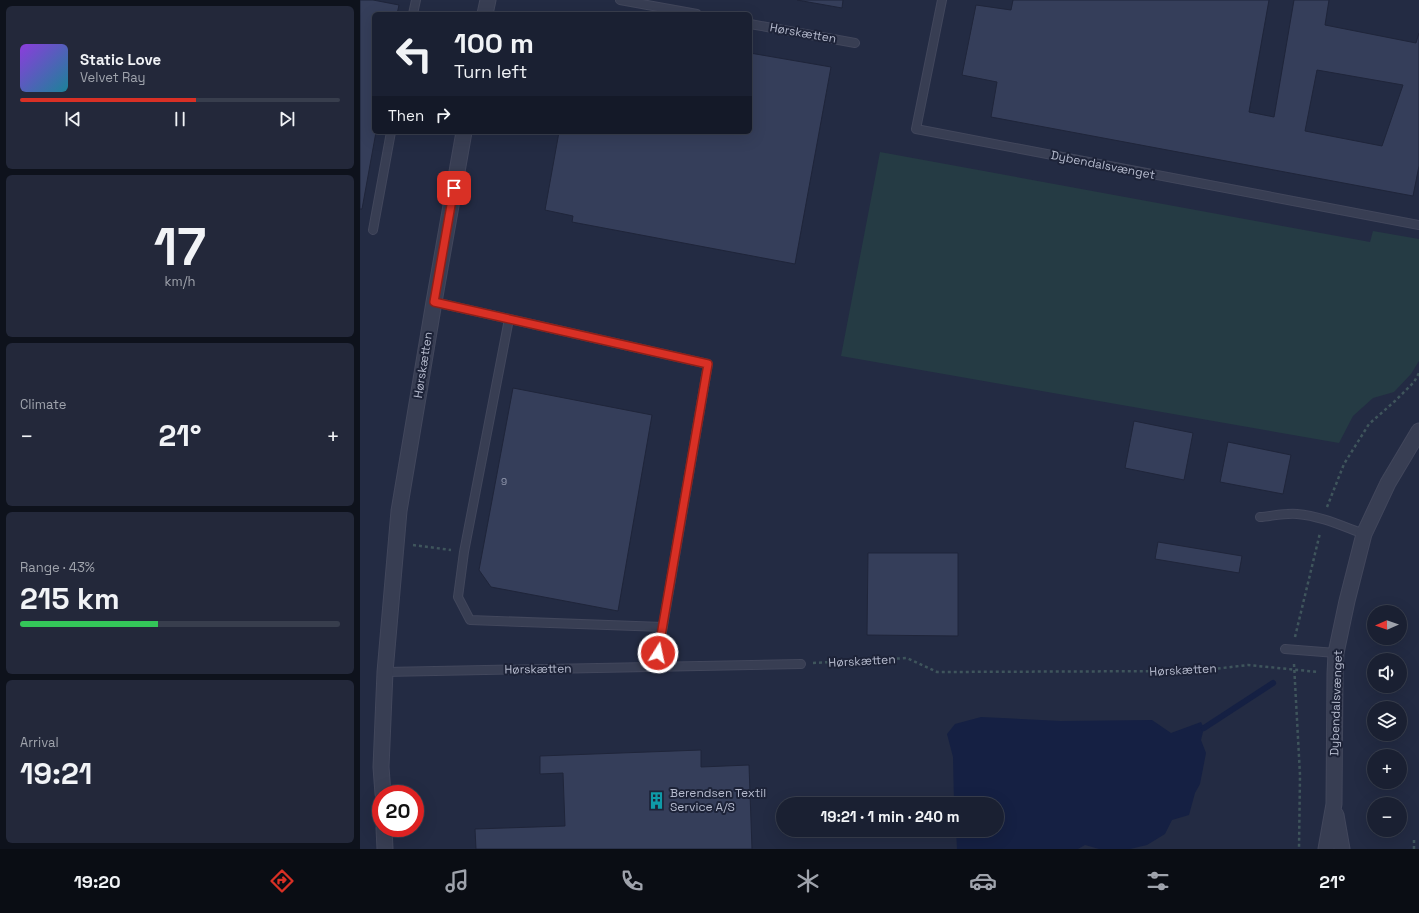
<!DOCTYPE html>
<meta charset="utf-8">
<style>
:root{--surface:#1a2032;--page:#23283a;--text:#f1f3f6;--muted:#9fa3ac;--line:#383e4d;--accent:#d93025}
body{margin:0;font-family:"Space Grotesk",sans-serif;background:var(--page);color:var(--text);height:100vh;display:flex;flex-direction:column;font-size:15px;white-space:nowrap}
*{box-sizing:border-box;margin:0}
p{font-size:13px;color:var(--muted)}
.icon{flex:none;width:22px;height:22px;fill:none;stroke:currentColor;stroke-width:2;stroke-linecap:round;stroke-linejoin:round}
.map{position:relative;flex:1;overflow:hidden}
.panel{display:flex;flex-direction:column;gap:6px;padding:6px;background:#0e121c;width:360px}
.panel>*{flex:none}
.hud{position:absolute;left:12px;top:12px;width:380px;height:122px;border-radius:6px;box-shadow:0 4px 16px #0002,0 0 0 1px var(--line);background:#1a2032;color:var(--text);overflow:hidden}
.needle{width:26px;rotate:268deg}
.buttons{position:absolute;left:1007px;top:605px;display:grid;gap:8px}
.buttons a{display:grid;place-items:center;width:40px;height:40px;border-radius:50%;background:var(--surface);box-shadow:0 4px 16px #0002,0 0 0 1px var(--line);font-size:20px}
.speed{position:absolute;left:12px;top:785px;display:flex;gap:8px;font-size:20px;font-weight:700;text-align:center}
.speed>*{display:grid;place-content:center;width:52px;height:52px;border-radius:50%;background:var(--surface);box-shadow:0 4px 16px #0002,0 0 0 1px var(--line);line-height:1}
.speed .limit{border:6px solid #d22;background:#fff;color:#111}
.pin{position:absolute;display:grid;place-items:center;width:34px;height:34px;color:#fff;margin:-17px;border-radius:8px;box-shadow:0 2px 6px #0006}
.me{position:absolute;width:44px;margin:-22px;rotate:10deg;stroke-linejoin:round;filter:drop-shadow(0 0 3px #0008)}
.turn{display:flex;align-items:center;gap:14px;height:84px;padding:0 16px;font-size:18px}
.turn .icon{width:52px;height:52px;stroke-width:2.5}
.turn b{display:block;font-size:28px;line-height:34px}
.then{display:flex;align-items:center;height:38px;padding:0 16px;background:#0003;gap:8px;font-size:15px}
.big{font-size:30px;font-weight:600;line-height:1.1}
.panel .tile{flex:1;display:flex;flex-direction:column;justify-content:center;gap:6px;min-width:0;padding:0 14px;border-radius:6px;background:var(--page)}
.panel .dial{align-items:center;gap:0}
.dial b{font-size:52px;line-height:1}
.song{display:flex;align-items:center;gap:12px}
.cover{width:48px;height:48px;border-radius:6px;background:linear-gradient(135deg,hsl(270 70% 55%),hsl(190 70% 35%))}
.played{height:4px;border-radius:2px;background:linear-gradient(90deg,var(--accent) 55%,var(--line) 55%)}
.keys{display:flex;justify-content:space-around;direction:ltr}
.heat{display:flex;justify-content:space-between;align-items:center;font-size:22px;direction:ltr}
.charge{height:6px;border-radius:3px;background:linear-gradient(90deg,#34c759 43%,var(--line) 0)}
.trip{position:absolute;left:416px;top:797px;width:228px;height:40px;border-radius:20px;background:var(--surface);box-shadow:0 4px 16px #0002,0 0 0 1px var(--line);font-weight:600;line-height:40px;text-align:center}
.tab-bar{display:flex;height:64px;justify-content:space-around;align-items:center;background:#0a0d14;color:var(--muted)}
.tab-bar .icon{width:28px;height:28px}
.tab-bar .current{color:var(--accent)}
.tab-bar b{font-size:18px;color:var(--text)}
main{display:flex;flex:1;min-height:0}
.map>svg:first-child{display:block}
.green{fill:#253b44}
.water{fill:#152043}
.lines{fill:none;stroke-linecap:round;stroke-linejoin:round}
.stream{stroke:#152043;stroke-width:6}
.building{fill:#353e5a;stroke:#1f253a;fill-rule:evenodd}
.lane-casing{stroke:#42475c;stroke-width:10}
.street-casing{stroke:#42475c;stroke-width:17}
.path{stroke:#3f555c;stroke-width:2.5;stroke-dasharray:3 3;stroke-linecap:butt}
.lane{stroke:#383e53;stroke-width:8}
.street{stroke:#383e53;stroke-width:15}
.route-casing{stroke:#8d1f18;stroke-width:10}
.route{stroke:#d93025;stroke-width:7}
.labels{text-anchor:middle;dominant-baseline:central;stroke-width:4;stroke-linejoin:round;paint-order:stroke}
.number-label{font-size:10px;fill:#9399ae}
.street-label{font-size:12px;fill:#b5bacd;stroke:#1d2338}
.poi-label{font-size:12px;fill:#b5bacd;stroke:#1d2338;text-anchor:start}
</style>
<main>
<section class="panel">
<div class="tile">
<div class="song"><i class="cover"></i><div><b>Static Love</b><p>Velvet Ray</p></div></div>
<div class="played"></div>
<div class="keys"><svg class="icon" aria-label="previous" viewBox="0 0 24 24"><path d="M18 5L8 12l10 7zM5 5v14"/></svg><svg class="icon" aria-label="pause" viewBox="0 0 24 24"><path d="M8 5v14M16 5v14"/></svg><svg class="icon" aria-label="next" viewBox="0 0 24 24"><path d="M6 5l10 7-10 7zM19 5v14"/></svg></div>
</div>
<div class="tile dial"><b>17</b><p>km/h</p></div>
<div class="tile"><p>Climate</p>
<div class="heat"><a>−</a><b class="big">21°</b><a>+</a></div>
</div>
<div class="tile"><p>Range · 43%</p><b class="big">215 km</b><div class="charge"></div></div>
<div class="tile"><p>Arrival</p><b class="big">19:21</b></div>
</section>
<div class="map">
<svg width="1059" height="849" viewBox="0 0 1059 849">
<rect width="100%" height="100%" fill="#232b43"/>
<path class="green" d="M520 152 1010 242 1013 231 1059 239V361L1051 374 1034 392 1013 398 993 416 979 443 481 356Z"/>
<path class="water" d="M621 717 701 721 792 720 811 733 841 722 844 728 841 740 846 753 840 784 835 793 829 815 812 820 805 834 787 845 770 849H739L725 845 718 849H597L596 830H637V804H594L593 757 587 734 595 724Z"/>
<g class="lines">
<path class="stream" d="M844 728 913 683"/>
</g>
<path class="building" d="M0 0H13L39 5 37 14H14V132H16L2 209H0Z
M437 0H483L482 8Z
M653 0H909L889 112 914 117 934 0H969L965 25 1056 43 1059 33V166L1053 196 631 117 637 82 602 75 616 5 651 10ZM957 70 1043 85 1022 146 945 131Z
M390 53 471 67 435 264 212 222 213 216 185 210 199 132H390Z
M153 388 292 415 258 611 131 587 119 570Z
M774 421 833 433 824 480 765 468Z
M868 442 931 455 923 494 860 482Z
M798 542 882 556 879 573 795 559Z
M508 553H598V636L507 635Z
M341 750V767L389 765 392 849H116L115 829 205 826 203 773 180 774V756Z"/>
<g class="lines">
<defs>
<path id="lane" d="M260 0 337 14
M582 0 556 129 1059 225
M53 14 56 0
M390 24 495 43
M13 230 31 132
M74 302 348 364 296 667
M149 319 104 552 98 597 110 620 303 627
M900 517C912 516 925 513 937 514 961 516 982 526 1004 534
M925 649 976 653
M25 672 441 664"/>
<path id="street" d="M125 14 128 0
M23 794 21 767 25 672 39 511 74 302 104 132
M976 815 982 849
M24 828 25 849
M966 849 974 804 975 674 976 653 987 601 1004 534 1028 483 1059 431"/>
</defs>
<use href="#lane" class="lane-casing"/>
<use href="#street" class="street-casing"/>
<path class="path" d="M967 507 984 464 1009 424 1035 401 1054 382 1059 373
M53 545 91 550
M935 637 960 533
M453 663 547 658 577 672 837 671 888 665 958 672
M934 664 940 775 939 849
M1054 849V840"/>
<use href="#lane" class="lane"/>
<use href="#street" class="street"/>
</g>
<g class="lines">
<defs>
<path id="route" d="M94 188 74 302 348 364 298 653"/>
</defs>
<use href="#route" class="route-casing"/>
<use href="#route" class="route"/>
</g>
<defs>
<symbol id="building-bare" viewBox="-9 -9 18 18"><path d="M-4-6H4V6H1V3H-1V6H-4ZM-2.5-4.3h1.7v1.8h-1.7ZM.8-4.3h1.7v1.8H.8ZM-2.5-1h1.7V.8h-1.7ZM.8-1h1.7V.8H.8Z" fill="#0f9aa8" stroke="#1d2338" stroke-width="2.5" paint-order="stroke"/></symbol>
</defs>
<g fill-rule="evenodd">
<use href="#building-bare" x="284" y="788" width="25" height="25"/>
</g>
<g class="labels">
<g class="number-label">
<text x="144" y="481">9</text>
</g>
<g class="street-label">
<text transform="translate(443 33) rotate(10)">Hørskætten</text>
<text transform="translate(743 165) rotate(11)">Dybendalsvænget</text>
<text transform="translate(63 365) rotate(-81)">Hørskætten</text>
<text transform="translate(502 661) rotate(-3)">Hørskætten</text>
<text transform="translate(178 669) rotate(-1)">Hørskætten</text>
<text transform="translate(823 670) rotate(-3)">Hørskætten</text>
<text transform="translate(976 703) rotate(-88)">Dybendalsvænget</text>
</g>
<g class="poi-label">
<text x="310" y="793">Berendsen Textil<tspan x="310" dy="14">Service A/S</tspan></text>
</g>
</g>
</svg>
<div class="buttons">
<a><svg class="needle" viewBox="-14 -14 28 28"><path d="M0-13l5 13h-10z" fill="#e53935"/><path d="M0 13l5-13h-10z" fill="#9fa3ac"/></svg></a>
<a><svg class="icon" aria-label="sound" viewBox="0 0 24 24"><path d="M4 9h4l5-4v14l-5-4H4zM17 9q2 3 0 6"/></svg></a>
<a><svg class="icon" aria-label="layers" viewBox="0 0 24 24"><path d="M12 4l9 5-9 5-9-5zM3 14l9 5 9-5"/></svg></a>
<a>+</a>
<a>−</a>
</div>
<div class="speed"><div class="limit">20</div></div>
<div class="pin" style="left:94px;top:188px;background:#d93025"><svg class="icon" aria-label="arrive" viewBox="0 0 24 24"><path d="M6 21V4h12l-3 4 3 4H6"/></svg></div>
<svg class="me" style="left:298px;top:653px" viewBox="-20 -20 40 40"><circle r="17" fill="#d93025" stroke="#fff" stroke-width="3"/><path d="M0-11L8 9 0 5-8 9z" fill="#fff"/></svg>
<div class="trip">19:21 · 1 min · 240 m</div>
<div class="hud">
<div class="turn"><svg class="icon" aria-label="left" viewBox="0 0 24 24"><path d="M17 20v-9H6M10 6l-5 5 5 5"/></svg><div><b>100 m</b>Turn left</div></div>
<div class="then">Then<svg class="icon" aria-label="right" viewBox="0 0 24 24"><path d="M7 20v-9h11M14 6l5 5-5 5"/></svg></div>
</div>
</div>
</main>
<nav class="tab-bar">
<b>19:20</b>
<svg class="icon current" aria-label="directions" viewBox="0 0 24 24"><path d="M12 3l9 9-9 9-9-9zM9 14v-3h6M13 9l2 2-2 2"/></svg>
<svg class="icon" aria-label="music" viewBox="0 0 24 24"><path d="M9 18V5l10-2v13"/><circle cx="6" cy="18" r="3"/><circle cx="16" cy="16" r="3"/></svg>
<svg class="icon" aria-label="phone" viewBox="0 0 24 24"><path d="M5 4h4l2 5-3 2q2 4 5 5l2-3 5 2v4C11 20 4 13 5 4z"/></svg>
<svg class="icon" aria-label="climate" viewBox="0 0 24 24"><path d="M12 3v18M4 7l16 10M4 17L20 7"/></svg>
<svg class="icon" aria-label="car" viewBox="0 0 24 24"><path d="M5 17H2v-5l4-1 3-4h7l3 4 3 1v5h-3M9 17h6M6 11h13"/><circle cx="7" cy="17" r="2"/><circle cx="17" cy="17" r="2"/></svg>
<svg class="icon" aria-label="filters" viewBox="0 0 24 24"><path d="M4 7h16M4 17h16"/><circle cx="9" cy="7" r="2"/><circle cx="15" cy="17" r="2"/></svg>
<b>21°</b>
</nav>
